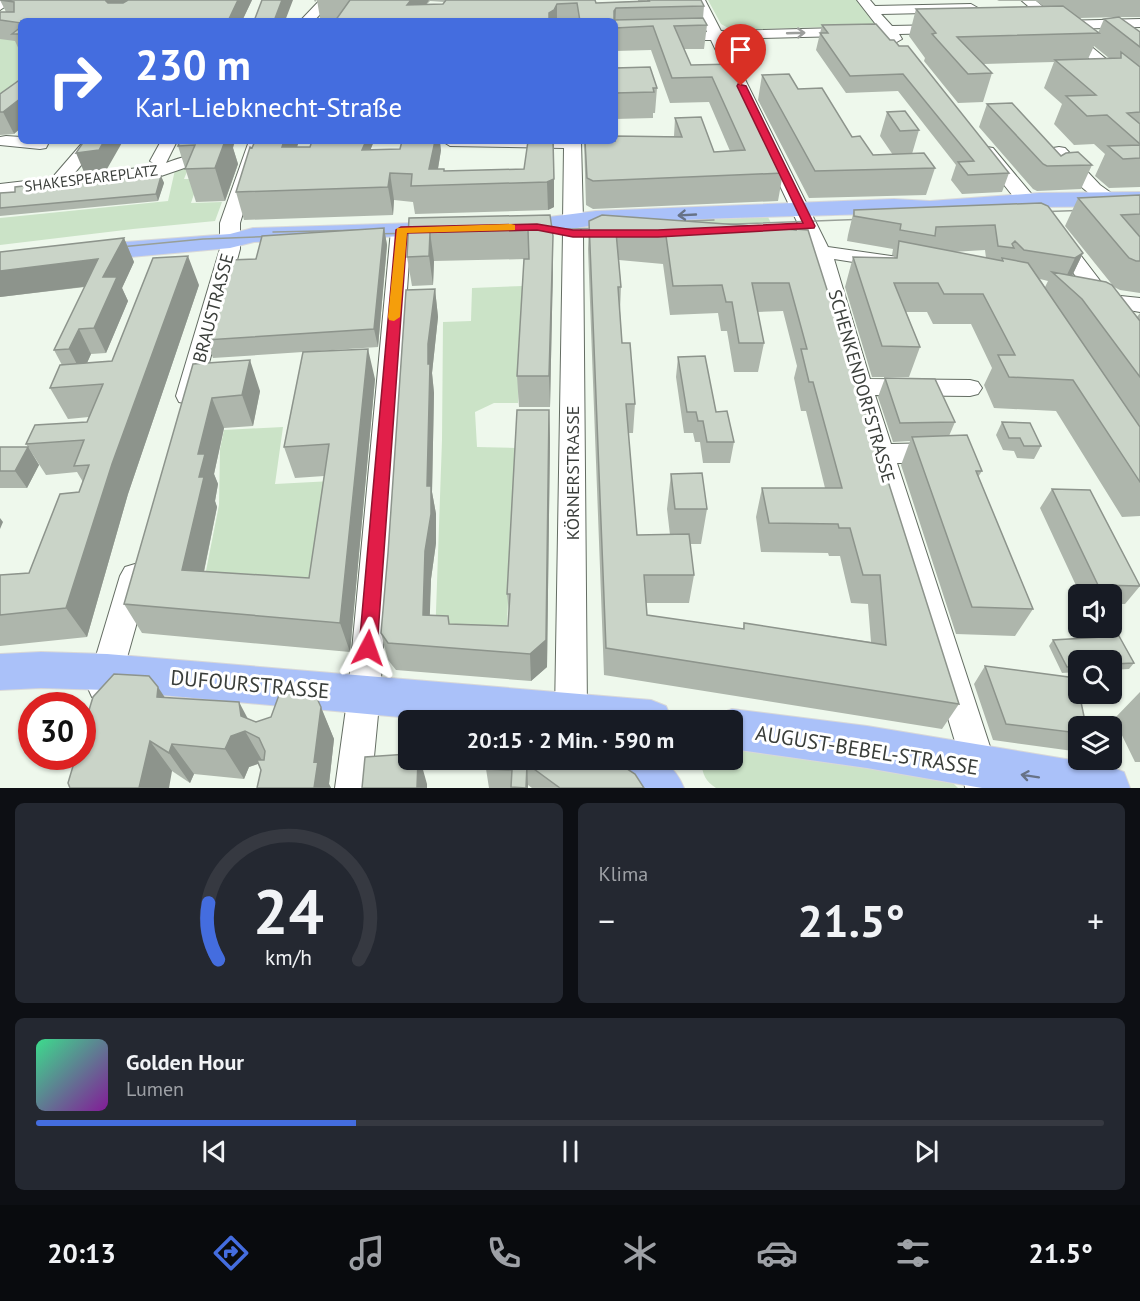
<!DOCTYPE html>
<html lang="de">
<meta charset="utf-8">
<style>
:root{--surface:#171b24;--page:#242831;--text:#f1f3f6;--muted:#9ea1a6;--line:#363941;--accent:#446ddf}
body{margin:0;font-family:"PT Sans",sans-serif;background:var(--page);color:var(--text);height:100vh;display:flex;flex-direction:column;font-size:22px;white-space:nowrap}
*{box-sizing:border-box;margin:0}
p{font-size:20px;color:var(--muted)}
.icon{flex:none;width:33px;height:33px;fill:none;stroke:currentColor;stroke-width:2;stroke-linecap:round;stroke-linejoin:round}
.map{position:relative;height:788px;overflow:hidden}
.side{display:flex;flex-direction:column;gap:15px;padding:15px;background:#0d0f14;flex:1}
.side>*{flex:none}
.top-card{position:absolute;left:18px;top:18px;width:600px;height:126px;border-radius:9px;box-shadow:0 2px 4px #0004;background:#446ddf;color:#fff;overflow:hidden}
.tools{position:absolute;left:1068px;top:584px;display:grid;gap:12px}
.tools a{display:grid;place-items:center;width:54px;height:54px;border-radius:9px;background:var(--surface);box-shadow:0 2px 4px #0004;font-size:30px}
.speed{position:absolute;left:18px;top:692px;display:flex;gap:12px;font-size:30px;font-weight:700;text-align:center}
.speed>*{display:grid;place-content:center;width:78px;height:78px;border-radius:50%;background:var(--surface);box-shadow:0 2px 4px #0004;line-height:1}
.speed .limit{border:9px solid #d22;background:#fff;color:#111}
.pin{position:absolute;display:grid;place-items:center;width:51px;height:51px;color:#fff;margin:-62px -26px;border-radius:50% 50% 50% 0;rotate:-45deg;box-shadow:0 0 6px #0007}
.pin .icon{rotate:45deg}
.me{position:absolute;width:66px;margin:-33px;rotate:4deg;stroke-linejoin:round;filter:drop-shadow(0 0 4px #0008)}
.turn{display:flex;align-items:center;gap:21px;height:126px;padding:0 18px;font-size:27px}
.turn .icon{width:78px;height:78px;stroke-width:2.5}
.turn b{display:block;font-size:42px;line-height:51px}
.big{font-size:45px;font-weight:800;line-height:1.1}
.side .tile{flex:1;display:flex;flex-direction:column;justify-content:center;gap:9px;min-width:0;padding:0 21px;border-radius:9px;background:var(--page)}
.side .dial{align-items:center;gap:0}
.dial svg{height:156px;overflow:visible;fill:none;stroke:var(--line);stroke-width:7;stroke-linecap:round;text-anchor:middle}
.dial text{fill:var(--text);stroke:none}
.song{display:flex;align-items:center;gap:18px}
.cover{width:72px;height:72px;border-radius:9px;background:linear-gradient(135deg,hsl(150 70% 55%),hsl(290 70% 35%))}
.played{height:6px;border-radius:3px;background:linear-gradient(90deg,var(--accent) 30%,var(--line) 30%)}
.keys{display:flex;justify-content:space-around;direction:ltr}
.heat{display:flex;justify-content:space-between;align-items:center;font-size:33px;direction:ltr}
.side .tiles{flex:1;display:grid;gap:15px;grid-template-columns:1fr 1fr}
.tile:last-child{grid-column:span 2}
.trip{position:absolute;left:398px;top:710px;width:345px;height:60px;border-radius:9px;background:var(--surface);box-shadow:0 2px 4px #0004;font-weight:800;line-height:60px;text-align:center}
.tab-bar{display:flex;height:96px;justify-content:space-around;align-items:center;background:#090b0e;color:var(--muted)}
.tab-bar .icon{width:42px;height:42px}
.tab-bar .active{color:var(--accent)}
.tab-bar b{font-size:27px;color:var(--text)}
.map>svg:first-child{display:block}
.green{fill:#cbe3c7}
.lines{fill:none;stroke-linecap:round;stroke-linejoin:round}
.minor-casing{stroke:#646d63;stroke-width:2}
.major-casing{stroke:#d8d8d8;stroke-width:2}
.minor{fill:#fff;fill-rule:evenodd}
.major{fill:#aac1f9;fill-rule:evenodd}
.tram{stroke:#989f97;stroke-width:1.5}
.wall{fill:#aeb6ac;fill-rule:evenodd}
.shaded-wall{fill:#8d948c}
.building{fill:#cad4c8;stroke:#8d948c;stroke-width:1.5;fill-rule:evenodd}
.oneway{stroke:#9c9e9c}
.oneway2{stroke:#677286}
.route{fill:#e11d48;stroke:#92132f;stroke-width:1.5}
.slow{fill:#f59e0b}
.labels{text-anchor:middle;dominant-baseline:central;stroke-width:6;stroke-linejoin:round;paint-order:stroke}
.far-street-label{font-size:15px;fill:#3a3e3a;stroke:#fff}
.street-label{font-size:18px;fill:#3a3e3a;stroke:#fff}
.near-street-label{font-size:21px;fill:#3a3e3a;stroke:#fff}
</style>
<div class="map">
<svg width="1140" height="788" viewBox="0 0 1140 788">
<rect width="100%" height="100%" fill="#eef8ec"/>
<path class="green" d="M708 0H857L877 25 732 30 721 24Z
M0 30 21 31V91L0 107Z
M190 164 184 179H199L191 203 222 202 215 221 133 229 0 245V218L168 201 175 170Z
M768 217 771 223 661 227 659 221Z
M523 286 518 403H494L475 412 477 447 516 448 506 641 435 640 442 440 443 322 471 321 472 288Z
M283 427 275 484 332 481 316 602 201 596 219 505 220 449 224 430Z
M732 745 951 781 958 788H716C705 781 701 772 702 759H732Z"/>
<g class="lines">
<defs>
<path id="minor" d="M0 0H15L0 10Z
M320 0H333L314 21H300Z
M693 0H705L721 31 878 27 857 0H870L875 6 971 4 978 8 971 12 881 14 892 26 942 25 949 29 942 33 899 34 902 39 895 43 890 42 884 35 725 39 828 247 898 257 905 259 908 263 905 267 898 269 834 259 870 379 970 380 978 382 982 388 978 394 970 396 875 395 891 444 939 443 948 446 952 453 948 460 939 463H897L997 768 1001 788H965L963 768 848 387 814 258 801 255 798 251 801 247 808 245 711 40H701L694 36 696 33 707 32Z
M1021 0H1035L1060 21 1140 19V27L1070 29 1140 87V100L1135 98Z
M6 136 21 137V141H46L48 144 46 148 40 149 0 145V137Z
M84 141H101L73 175 158 166 150 161 161 141H177L166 163C184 156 204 150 222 154L225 158 222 162 193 165 161 176 0 194V184L52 178Z
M249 141H265L240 223V249L200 396 197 402 188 404 179 402 176 396 220 249V223Z
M442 141H581L583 220 580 224H566L563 220 564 148 450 146Z
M987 147 993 148 1034 197 1036 201 1034 205H1020L978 152 981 148Z
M1059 147 1065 148 1100 185 1121 200 1119 204C1096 209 1063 169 1050 152L1053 148Z
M401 224 408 226 411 230 380 694 371 788H335L348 694 391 230 394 226Z
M573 227 580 229 583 233 587 712 584 720H558L555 712 563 233 566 229Z
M1058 233 1065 235 1111 295 1140 298V312L1123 309 1140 331V354L1132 352 1098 306 1087 304 1084 299 1089 294 1048 239 1051 235Z
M135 564 145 567 150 576 119 686 114 697 103 701 92 697 87 686 120 576 125 567Z"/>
<path id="major" d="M1140 192V206L1039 207 930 215 894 213C795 217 696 217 597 225 567 228 533 241 502 233L499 228 502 223 596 211 894 199 930 201 1039 193Z
M448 222 457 224 460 229 457 234 254 242 230 248 86 261 77 258 73 253 77 248 86 245 230 234 253 228Z
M41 652 107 654 651 700 666 706 672 720H432L107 690 41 688 0 690V654Z
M732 709 867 726 1108 766 1124 772 1130 788H982L867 768 732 749V720H715L717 715Z
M606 759C642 759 668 749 684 788H628L612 774Z"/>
</defs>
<use href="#minor" class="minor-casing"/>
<use href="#major" class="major-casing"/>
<use href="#minor" class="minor"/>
<use href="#major" class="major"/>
<path class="tram" d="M1036 212 1090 210
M663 222 714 220
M707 225 868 219
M536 230 605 228
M273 232 366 230
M368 234 425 233
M110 248 203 239 281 236"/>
</g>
<path class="wall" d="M0 0H252L242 21H21V54L15 41 0 39V12H6Z
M314 0H595L596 3 638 1V0H701L704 6 703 18 707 25 704 49H684L691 65 736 76 783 173 778 201 593 209 586 205 584 141H615L674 136 675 118 714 152 730 151 709 102 670 103 651 50 615 51V21H335L337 19 320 18 317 0 315 2ZM430 1 445 2 443 4H427Z
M997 0H1140V17H1119L1140 32V187L1109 188 1095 176 1105 154 1094 144 1074 145 1054 124 1062 104 1044 88 1054 62 984 64 992 73 983 102 958 103 924 61 925 58 909 36 916 9 1043 6 1036 1H999ZM1119 17 1104 19 1098 33 1080 18ZM1094 46 1109 58 1088 59Z
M822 25 890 40 1009 173 1002 192 962 194 951 180 956 165 898 91 846 93 816 50Z
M615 68 657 88 655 113H653V118L615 119Z
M762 75 798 89 873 155H893L880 136 887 112 919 130 912 154 935 168 926 195 809 198 758 100Z
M0 94 14 134 0 135Z
M987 104 1061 156 1092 165 1081 189 1037 191 1033 189 979 127Z
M180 141 233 148 238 164 225 201 196 202 178 146Z
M312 141H374L370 150H441L438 169H444V171L524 169 554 141V207L548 210 415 214 413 202 394 200 393 215 244 220 236 192 252 148 310 147Z
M161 176 164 183 158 201 0 216V193Z
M1140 195V293L1120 290 1114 287 1065 226 1078 198Z
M1041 203 1083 253 1072 276 1137 317 1140 313V516L1122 517 1056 411 994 408 984 385 992 368 971 324H933L927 312H906L920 347 909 377H872L845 287 853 257 894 258 895 256 892 255 893 249 847 241 848 235 854 210ZM985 250 986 258 952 252ZM1040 279 1048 281 1045 287Z
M550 215 553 265 550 407H519L517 376 526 259 434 261 433 285 412 286 407 257 409 218Z
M589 221 788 229 959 704 942 729 604 675 588 249ZM619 260 663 264 670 315 718 313 721 331H727L734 372H758L764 343 757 312 783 311 797 366 794 378 801 411H806L825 488H762L756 517 761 552 828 553 829 556H840L851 603 868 604 871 642 744 623 743 629 647 615 646 603H689L694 575 690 544H701L707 509 671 474 667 509 670 535H637L628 433H633L635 404 622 343 620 311 621 287Z
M384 228 387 245 378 347 213 358 206 340 256 259Z
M124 238 134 262 122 288 128 301 106 353 91 354 87 363 112 361 199 285 128 494 87 637 0 646V575L29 573 79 492 83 482 77 472 46 475 26 444 87 422 89 417 68 419 50 388 62 365 54 350 85 287 0 297V252Z
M435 289 438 317 432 373 434 393 432 492 436 514V543L431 579 429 615 450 624 508 626 509 612 507 594 549 410 550 439 547 667 531 681 396 670 388 660 381 633 388 553Z
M678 357 716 412 734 442 730 463H703L700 442H695L693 433H684L676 377Z
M193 364 260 391 253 426 224 428 214 474 218 484 215 501 217 507 204 572 309 578 324 476 295 478 284 447 375 379 350 652 142 633 124 604Z
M885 378 955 422 949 436 982 471 978 477 1033 609 1015 636 956 634 901 465 910 441 893 442 878 397Z
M1002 422 1041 446 1034 459 1017 458 1014 451 1003 450 996 435Z
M0 447H28L39 465 27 488H0Z
M1052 489 1140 586 1125 604H1112V594H1080L1040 508Z
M1053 640 1134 663 1129 669 1112 670V660H1078V672L1062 673 1049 646Z
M985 666 1078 726V745L1073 751 993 740 974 684Z
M1140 692V762H1135L1114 719Z
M315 694 334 739 329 784 331 788H257L261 770 258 764 249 767 244 779 194 774 190 783 172 771 70 788 164 697 248 719 256 722 271 717Z
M488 759H612L644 788H532L528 785V788H489L486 769Z"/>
<path class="shaded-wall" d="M107 0H138L113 21 106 1Z
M238 0H252L242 21H228Z
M282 0H293L285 21H274Z
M411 0H429L415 21 407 5Z
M557 4V21H549V13Z
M616 8 615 28 613 21 614 11Z
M21 98V128L14 134 3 112Z
M104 141H123L107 169 84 172 76 153Z
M225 141H235L233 148 238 164 225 201 215 168Z
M284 141H299L289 174 282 147Z
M360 141H374L370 151 367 177Z
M434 141H440L441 150 435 186 429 169Z
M554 150V207L548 210 547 182Z
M390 173 394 200 393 215 388 187Z
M161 176 164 183 158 201 156 194Z
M384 228 387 245 378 347 374 329Z
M430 232 434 261 433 285 429 256Z
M553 236V265L550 407 549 376Z
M124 238 134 262 122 288 128 301 106 353 94 328 106 284 0 297V271Z
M1083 253 1071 278 1063 283 1075 258Z
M188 256 199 285 128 494 87 637 66 608 112 464Z
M435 289 438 317 432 373 434 393 432 492 436 514V543L431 579 429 642 423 615 427 486 428 344Z
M79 329 91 354 82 374 69 349Z
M368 349 375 379 350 652 340 623Z
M250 360 260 391 253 426 242 395Z
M212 398 224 428 214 474 218 484 215 501 217 507 198 600 182 570 198 454Z
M549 410 550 439 547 667 531 681 530 654Z
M28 447 39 465 27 488 15 471Z
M0 518 3 522 0 529Z
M158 687 179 719 157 697Z
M239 702 256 734 241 716Z
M321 707 334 739 329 784 331 788H314V762Z
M245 731 263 762 249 767 244 779 225 749 231 736Z
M150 741 172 771 169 788H139Z
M172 744 194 774 190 783 169 753Z
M418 759H420L427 784V788H417Z
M527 764 528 785V788H526Z"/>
<path class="building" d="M0 0H107L106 1 108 3H123L128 0H238L228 21H21V23L0 20V12H14V2Z
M262 0H282L274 21H254Z
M350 0H411L407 5 443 4 446 0H595L596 3 649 1 648 0H701L704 6 616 8 614 11V20L703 18 707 25 674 26 691 65 735 64 736 76 783 173 593 181 587 178 585 141H615V136L682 137 675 118 701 117 714 152 745 150 712 77 672 78 653 26 615 28V21H580L577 3 557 4 554 10 549 13V21H335Z
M1063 6 1099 33 957 37 992 73 968 74 932 34 936 33 916 9Z
M1119 17 1140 32V47L1104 19Z
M298 20 328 21H298Z
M876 24 890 40H894L899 46H908L1009 173 968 175 958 162 974 161 903 74 850 76 820 33H828L822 25Z
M21 27V34H12Z
M1121 52 1140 67V112L1127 113 1140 124V144L1107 115 1087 116 1066 96 1096 95 1055 60 1121 58Z
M650 67 657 88H653L654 92 615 93V68Z
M789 74 798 89 822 88 852 137 860 136 873 155 924 153 935 168 815 171 762 75Z
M21 79V98L3 112H0V94Z
M1012 103 1061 156 1066 153 1078 152 1092 165 1047 166 1043 164 987 104Z
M905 111 919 130 900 131 887 112Z
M84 141H104L99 150 76 153Z
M180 141H225L215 168 185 169 195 145 178 146Z
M255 141H284L282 147H310L312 141H366L362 150 400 149 402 141H435L429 169H444V171L524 169 528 141H553L554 179 547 182 411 186 412 174 390 173 388 187 236 192 250 147 252 148Z
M1140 145V158L1123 159 1108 146Z
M156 174 155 177 161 176 156 194 0 208V193L15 192V187L95 178Z
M1140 195V214L1121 215 1140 237V261H1136L1129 258 1078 198Z
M1041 203 1048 206 1083 253 1075 258 1024 250 1015 241 1012 244 1014 248 998 246 995 225 936 227 935 236 900 230 901 224 854 216V210Z
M550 215 553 236 549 376H517L524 259H529L528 230 430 232 429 256 407 257 409 218Z
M602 215 808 230 959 704 606 648 589 221ZM616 232 666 236 673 286 722 285 726 302H732L739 343H764L752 283H789L807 349H801L809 382H813L842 488H762L769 523 838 524 839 528H850L863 575H880L886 645 744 623V629L647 615 644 575H694L689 534 637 535 626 404H635L630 343H622L618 287H621Z
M795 226 796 230 788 229V227Z
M384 228 374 329 206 340 230 260 256 259 262 236Z
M124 238 103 277H117L94 328 79 329 69 349 54 350 98 259 0 271V252Z
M899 241 1003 261 1002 258 1028 263 1140 427V482L1073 380 1009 377 998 355H1015L983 294H944L938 283H894L920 347 882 346 853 257 897 258Z
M188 256 112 464 66 608 0 615V575L29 573 60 494 79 492 89 465 74 466 84 440 26 444 35 425 87 422 103 384 50 388 60 365 112 361 153 258Z
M1052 272 1106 282 1112 285 1140 321V377L1082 299Z
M435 289 428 344V364H430L427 486H431V514L425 551 423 615 448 616 449 624 508 626 510 594H507L517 410H549L546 640 530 654 388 643 381 633 388 553 406 290Z
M368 349 340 623 124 604 193 364 250 360 242 395 212 398 198 454H205L199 477H204L182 570 309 578 329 444 284 447 303 352Z
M705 356 716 412 727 411 734 442H707L703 421H698L696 412H687L678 357Z
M885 378 935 379 955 422 900 423Z
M1002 422 1030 423 1041 446H1024L1020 438H1009Z
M967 435 982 471H976L1033 609 972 607 912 437Z
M0 447H28L15 471H0Z
M702 473 707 509H675L671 474Z
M1052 489 1090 490 1140 586 1098 585Z
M1119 636 1134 663 1112 664V660H1078V666L1067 667 1053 640Z
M985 666 1076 678 1086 726H1078V733L1006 724Z
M114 674 149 676 158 687 157 697 239 702 241 716 256 722 271 717 283 684 309 689 315 694 321 707 314 762 318 761 314 788H257L261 770 257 760H264L265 751 259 738 245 731 231 736 225 749 172 744 169 753 150 741 139 788H70L68 783 76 756H82V733L93 697Z
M495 712 545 715 553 720H493Z
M408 754V759H418L417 788H362L365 757Z
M488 759H612L635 774 644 788H560L527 764 526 788 511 787 512 770 486 769Z"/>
<defs><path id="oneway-shaft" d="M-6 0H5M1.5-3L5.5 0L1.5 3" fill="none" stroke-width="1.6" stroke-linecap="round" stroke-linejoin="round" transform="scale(1.5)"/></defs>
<use class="oneway" href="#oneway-shaft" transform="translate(796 33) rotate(-2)"/>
<g class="oneway2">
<use href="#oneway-shaft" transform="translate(687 215) rotate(177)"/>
<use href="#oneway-shaft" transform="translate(1030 776) rotate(-171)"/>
</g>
<path class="route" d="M738 84 746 86 815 226 814 228 658 237H573L537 230 407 233 377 648 374 654 368 656 362 654 359 648 396 230 401 227 537 224 573 230H658L803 223 737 86Z"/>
<path class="slow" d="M511 224 515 225V230L407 233 400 317 394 321 389 320 388 317 397 228Z"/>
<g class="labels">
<g class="far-street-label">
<text transform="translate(91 178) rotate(-7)">SHAKESPEAREPLATZ</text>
</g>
<g class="street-label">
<text transform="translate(213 308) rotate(-75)">BRAUSTRASSE</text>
<text transform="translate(862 386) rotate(74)">SCHENKENDORFSTRASSE</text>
<text transform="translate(572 473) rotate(-90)">KÖRNERSTRASSE</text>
</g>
<g class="near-street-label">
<text transform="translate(250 684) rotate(5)">DUFOURSTRASSE</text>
<text transform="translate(867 750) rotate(9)">AUGUST-BEBEL-STRASSE</text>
</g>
</g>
</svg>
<div class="tools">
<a><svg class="icon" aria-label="sound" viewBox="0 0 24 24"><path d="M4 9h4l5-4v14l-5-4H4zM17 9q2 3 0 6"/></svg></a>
<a><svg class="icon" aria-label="search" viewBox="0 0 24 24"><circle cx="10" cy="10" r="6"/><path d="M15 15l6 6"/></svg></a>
<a><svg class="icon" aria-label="layers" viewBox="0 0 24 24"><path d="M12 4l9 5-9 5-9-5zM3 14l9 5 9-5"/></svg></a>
</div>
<div class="speed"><div class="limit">30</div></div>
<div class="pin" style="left:741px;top:86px;background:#d93025"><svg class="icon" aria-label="arrive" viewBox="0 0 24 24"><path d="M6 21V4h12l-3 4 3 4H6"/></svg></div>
<svg class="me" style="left:368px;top:648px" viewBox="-20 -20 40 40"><path d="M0-17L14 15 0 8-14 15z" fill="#e11d48" stroke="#fff" stroke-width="4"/></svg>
<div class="trip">20:15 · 2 Min. · 590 m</div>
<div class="top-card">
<div class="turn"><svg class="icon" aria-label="right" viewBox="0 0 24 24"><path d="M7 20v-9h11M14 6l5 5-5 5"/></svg><div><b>230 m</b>Karl-Liebknecht-Straße</div></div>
</div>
</div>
<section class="side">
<div class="tiles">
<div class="tile dial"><svg viewBox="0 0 100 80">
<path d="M14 69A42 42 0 1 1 86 69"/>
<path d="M14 69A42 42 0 0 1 9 40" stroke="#446ddf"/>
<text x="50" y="56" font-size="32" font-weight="700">24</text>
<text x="50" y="72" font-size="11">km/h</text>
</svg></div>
<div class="tile"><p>Klima</p>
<div class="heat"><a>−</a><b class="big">21.5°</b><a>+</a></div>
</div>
<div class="tile">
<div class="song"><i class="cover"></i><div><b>Golden Hour</b><p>Lumen</p></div></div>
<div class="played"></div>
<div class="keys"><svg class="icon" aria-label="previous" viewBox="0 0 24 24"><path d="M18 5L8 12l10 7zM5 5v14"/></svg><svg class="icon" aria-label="pause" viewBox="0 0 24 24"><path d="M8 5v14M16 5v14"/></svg><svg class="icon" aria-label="next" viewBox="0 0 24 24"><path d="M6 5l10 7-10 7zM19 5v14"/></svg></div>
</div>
</div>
</section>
<nav class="tab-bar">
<b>20:13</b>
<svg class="icon active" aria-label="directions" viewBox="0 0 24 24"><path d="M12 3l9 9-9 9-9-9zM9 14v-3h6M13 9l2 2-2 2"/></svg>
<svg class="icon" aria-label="music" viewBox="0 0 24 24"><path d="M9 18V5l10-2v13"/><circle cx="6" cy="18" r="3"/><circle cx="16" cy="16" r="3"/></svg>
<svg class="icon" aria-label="phone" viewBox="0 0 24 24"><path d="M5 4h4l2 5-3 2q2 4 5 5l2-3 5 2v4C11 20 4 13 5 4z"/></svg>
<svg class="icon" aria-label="climate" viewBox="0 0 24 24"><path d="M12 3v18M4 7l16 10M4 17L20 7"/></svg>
<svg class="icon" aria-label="car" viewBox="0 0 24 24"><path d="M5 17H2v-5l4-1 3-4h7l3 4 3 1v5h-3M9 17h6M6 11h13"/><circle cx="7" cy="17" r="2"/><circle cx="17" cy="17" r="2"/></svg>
<svg class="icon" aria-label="filters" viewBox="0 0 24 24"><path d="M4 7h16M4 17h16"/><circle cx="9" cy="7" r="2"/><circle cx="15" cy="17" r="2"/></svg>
<b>21.5°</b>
</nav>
